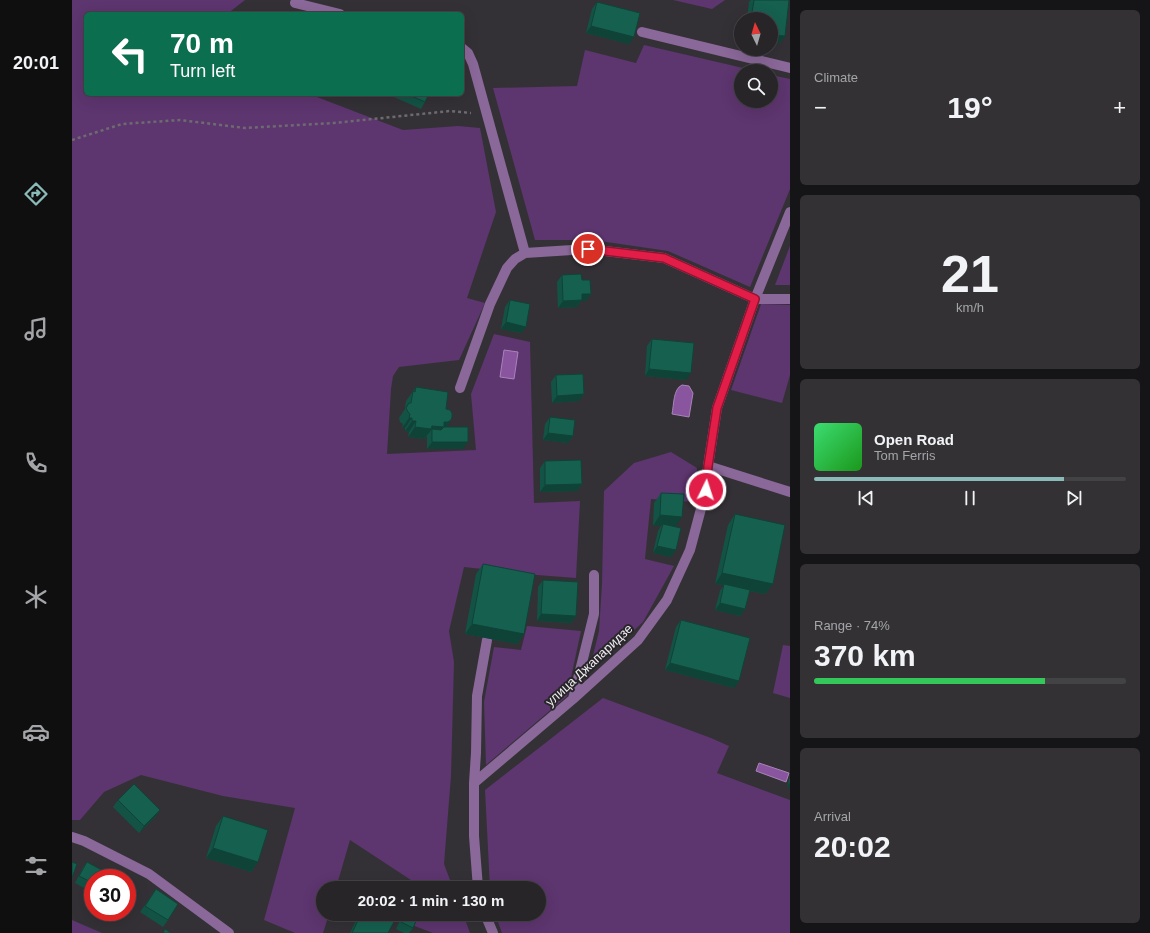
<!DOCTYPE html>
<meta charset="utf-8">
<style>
:root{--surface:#272528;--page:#333134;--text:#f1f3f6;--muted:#a4a5a8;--line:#434245;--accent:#8bbbb9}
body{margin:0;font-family:Helvetica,sans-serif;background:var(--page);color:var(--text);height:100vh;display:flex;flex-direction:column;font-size:15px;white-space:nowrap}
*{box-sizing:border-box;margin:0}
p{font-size:13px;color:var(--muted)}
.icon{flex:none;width:22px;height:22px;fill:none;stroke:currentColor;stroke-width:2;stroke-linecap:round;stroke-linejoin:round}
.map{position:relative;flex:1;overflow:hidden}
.side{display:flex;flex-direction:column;gap:10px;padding:10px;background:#151416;width:360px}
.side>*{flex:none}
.guide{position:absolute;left:12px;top:12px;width:380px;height:84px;border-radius:6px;box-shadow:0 4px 16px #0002,0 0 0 1px var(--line);background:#0b6e4f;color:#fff;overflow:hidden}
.needle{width:26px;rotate:355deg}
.controls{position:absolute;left:662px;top:12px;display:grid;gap:8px}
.controls a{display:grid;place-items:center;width:44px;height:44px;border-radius:50%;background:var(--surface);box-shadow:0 4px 16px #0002,0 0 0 1px var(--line);font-size:20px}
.speed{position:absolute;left:12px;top:869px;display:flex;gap:8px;font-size:20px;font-weight:700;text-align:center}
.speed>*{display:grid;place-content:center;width:52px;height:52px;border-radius:50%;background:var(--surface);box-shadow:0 4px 16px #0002,0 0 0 1px var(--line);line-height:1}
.speed .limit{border:6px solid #d22;background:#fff;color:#111}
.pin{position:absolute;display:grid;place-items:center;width:34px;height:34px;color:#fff;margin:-17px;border:2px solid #fff;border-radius:50%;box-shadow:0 1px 4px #0007}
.me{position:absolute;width:44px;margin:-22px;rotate:4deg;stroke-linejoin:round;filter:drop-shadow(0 0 3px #0008)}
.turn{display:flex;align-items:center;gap:14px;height:84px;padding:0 20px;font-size:18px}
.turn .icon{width:52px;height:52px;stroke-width:2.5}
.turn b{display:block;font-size:28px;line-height:34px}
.big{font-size:30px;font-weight:800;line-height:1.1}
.side .tile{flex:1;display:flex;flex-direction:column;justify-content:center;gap:6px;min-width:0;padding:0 14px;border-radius:6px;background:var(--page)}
.side .dial{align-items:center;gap:0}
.dial b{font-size:52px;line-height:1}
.song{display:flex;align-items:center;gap:12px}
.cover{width:48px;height:48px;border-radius:6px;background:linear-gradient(135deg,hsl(140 70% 55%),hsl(120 70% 35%))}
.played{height:4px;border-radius:2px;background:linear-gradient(90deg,var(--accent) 80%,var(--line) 80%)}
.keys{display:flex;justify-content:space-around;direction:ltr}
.heat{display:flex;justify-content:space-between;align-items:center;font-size:22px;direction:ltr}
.charge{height:6px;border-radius:3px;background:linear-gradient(90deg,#34c759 74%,var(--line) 0)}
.trip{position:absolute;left:244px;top:881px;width:230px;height:40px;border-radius:20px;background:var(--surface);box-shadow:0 4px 16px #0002,0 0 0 1px var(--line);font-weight:800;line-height:40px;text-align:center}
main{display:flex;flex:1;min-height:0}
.dock{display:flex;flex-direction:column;width:72px;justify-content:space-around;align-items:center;background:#100f10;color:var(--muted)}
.dock .icon{width:28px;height:28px}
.dock .selected{color:var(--accent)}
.dock b{font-size:18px;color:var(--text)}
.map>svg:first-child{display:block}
.green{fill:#5d356f}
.water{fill:#89559f;stroke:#a883b8}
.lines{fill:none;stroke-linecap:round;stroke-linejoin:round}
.path{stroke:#6e6b70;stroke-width:2.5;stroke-dasharray:3 3;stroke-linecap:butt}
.minor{stroke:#8a6899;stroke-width:10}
.wall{fill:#135345}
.shaded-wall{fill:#0f4338}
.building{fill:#166050;stroke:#0f4338}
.route-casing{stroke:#92132f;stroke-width:10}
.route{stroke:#e11d48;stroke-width:7}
.labels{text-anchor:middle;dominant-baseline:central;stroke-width:4;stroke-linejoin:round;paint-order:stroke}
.street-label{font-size:13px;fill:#f0eef1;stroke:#2a272c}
</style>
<main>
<nav class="dock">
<b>20:01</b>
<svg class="icon selected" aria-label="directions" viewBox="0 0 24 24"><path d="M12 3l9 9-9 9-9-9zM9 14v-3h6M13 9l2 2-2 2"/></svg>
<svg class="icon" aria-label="music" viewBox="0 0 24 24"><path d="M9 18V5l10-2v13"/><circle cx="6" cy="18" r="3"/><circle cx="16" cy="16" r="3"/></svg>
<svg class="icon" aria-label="phone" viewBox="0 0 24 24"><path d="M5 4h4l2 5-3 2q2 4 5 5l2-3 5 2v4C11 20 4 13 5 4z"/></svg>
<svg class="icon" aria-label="climate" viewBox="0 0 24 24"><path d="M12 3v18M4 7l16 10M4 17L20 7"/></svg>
<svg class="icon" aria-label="car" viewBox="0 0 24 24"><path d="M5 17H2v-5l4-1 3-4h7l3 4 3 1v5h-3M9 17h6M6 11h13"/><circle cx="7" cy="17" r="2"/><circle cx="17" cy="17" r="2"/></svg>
<svg class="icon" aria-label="filters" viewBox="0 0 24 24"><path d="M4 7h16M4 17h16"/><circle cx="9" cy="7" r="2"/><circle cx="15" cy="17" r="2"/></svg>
</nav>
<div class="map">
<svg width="718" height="933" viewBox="0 0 718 933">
<rect width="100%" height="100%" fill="#343136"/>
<path class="green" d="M0 0H173L155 14H14V94H237L331 130 386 126 408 128 424 212 395 298 413 303 387 360 327 367 321 376 319 389 315 454 404 450 399 394 422 334 458 342 462 503 508 501 504 578 465 575 392 567 377 631 382 662 379 776 372 864 381 888H343L345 884 278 840 264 888H251V914H257L251 933H223L192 920 223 808 151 796 69 775 32 792 8 820H0Z
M601 0H653L640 9Z
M572 45 684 71H669V101H699V75L718 79V189L678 287 596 251 521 240H463L421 88 505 86 513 50 564 63Z
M718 246V285H703Z
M689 304 718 305V375L710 403 659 390Z
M599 452 625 468 623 502 579 499 573 559 602 566 571 622 517 672 527 631 530 584 532 491 562 463Z
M455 626 509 631 495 696 414 765 412 702 422 647 449 650Z
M711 645 718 646V698L701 693Z
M531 698 639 738 657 746 645 773 718 800V933H430L423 914H467V888H418L413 790Z
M345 914H391L398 933H361L340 925Z
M0 920 30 933H31H0Z"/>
<path class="water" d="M432 350 446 352 442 379 428 377Z
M610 385 617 386 621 393 617 417 600 414C602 405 601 389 610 385Z
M687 763 717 773 714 782 684 771Z"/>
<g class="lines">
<path class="path" d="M0 140 50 124 108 120 173 128 262 123 378 111 399 113"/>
<path class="minor" d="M223 3 268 14
M570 32 718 68
M390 48 396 53 401 64 453 253
M388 388 418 304 435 268 443 259 453 253 516 249 592 258 683 299H718
M636 466 718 492
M501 699 522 614V575
M402 783 404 753 405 696 415 640
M0 837 12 841 77 874 157 933
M406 888 402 836V783L501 699 566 640 595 600 618 550 634 490 636 466 645 408 683 299 718 212
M413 914 421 933"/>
</g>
<path class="wall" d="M679 0H717L713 36 708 43 699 42V19H675L677 2Z
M525 2 557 44 514 33 520 9Z
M323 94H357L353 102 349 109 322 97Z
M490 275 510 280 519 294 514 301H509L505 307 486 308 485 282Z
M438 300 454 327 449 333 429 329 433 307Z
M580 339 614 380 573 376 575 346Z
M484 375 507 401 480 403 479 382Z
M344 387 374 409 379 420 374 427 391 449H355V436L352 439 336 437 337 432 333 431V428H330L331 424 328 422 327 418 333 409 334 401Z
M478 417 501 436 496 443 471 440 473 424Z
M473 461 510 484 505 491 468 492V468Z
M589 493 603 527 599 557 581 553 586 531 589 526H581L582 503Z
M663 514 701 584 693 594 677 591 673 609 668 616 643 610 648 591 652 585 643 584 656 525Z
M411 564 452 634 445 644 393 634 404 574Z
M471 580 504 616 499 623 465 621 466 587Z
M609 620 662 688 593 670 604 627Z
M718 777V788L715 787Z
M46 800 88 810 83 817 67 833 41 807Z
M151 816 186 862 179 872 134 858 144 826Z
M15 862 21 878V893L3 883 10 869Z
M84 889 96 920 91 927 68 912Z
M287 914H320L316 933H278Z
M331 914H347L341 928 337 933H332L324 929Z"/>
<path class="shaded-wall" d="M519 26 562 37 557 44 514 33Z
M699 35 713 36 708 43 699 42Z
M510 294H519L514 301H509L505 307 486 308 491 301Z
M434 322 454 327 449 333 429 329Z
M577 369 619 373 614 380 573 376Z
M512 394 507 401 480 403 485 396Z
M337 418H340L333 428H330Z
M379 420 372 430 369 432 360 429 352 439 336 437 343 427 360 426Z
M340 421H344L337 432 333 431Z
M476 433 501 436 496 443 471 440Z
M360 442H396L391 449H355Z
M510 484 505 491 468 492 473 485Z
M588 515 610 517 603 527 591 524 589 526H581Z
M585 546 604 550 599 557 581 553Z
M650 573 701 584 693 594 652 586V584V585L643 584Z
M648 603 673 609 668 616 643 610Z
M469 614 504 616 499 623 465 621Z
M400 624 452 634 445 644 393 634Z
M598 663 667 681 662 688 593 670Z
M718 782V788L715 787Z
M88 810 83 817 67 833 72 826Z
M141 848 186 862 179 872 134 858Z"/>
<path class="building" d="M682 0H717L713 36 699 35V19H679Z
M525 2 568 13 562 37 519 26Z
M335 94H357L353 102Z
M509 274 510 280H518L519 294H510V300L491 301 490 275Z
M438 300 458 304 454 327 434 322Z
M580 339 622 343 619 373 577 369Z
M511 374 512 394 485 396 484 375Z
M344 387 376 392 374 409 378 410 380 413V417L379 420 376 422H372V427L360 426 359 429 343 427 344 421H340V418H337L338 414 336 412 334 408 337 403H339L341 391 343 392Z
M478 417 503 420 501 436 476 433Z
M372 427H396V442H360V429L369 430Z
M509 460 510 484 473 485V461Z
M589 493 612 494 610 517 588 515Z
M663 514 713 525 701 584 650 573Z
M591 524 609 528 604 550 585 546Z
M411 564 463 574 452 634 400 624Z
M471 580 506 582 504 616 469 614Z
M652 584 678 590 673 609 648 603Z
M609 620 678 638 667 681 598 663Z
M62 784 88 810 72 826 46 800Z
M151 816 196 830 186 862 141 848Z
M0 862 5 864 0 878Z
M15 862 39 875 37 878H21V883L7 876Z
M84 889 106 904 96 920 73 906Z
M289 914H320L325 916 316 933H280Z
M332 914H347L341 928 329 922Z
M93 929 99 933H91Z"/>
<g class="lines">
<defs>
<path id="route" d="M516 249 592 258 683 299 645 408 636 466 634 490"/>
</defs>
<use href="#route" class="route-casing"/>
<use href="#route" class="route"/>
</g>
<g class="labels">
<g class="street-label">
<text transform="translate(517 665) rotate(-43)">улица Джапаридзе</text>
</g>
</g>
</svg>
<div class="controls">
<a><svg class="needle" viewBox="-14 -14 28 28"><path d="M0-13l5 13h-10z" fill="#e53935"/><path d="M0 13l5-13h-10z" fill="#a4a5a8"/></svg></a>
<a><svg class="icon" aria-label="search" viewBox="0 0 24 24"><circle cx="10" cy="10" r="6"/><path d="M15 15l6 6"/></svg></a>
</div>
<div class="speed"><div class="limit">30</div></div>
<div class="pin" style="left:516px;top:249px;background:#d93025"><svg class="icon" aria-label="arrive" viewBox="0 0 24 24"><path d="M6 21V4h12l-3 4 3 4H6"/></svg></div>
<svg class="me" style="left:634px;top:490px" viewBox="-20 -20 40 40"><circle r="17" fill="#e11d48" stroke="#fff" stroke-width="3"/><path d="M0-11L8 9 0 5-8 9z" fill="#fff"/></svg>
<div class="trip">20:02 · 1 min · 130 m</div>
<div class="guide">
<div class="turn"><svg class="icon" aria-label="left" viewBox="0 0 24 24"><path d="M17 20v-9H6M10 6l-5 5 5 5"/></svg><div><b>70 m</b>Turn left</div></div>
</div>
</div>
<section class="side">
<div class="tile"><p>Climate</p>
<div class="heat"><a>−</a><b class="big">19°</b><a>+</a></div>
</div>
<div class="tile dial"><b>21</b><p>km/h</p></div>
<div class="tile">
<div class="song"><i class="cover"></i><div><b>Open Road</b><p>Tom Ferris</p></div></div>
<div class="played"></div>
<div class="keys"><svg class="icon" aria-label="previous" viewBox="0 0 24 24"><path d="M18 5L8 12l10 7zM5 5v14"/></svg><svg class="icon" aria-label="pause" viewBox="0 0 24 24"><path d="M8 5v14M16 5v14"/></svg><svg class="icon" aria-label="next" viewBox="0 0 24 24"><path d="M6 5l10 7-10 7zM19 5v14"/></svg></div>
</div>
<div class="tile"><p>Range · 74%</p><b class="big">370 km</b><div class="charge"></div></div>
<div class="tile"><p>Arrival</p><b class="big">20:02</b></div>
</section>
</main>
